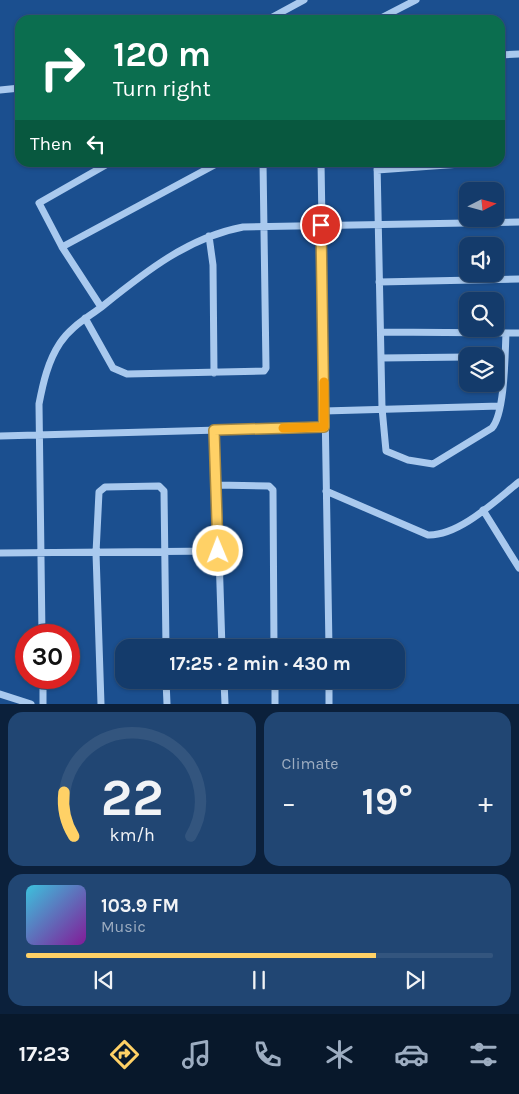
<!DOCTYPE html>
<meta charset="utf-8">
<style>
:root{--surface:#143b6b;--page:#214673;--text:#f1f3f6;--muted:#9dadc1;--line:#33557e;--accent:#ffd166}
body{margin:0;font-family:Karla,sans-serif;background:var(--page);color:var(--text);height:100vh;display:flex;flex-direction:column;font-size:19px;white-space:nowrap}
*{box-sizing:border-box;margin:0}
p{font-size:16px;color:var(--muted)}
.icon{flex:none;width:28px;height:28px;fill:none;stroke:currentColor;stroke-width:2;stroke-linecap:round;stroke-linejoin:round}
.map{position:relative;height:704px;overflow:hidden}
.panel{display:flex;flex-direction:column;gap:8px;padding:8px;background:#0b203b;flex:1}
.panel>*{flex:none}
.guide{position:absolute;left:15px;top:15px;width:490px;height:152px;border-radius:15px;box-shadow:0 1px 4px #0004,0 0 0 1px var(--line);background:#0b6e4f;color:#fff;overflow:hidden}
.needle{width:32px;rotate:84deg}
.buttons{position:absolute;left:459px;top:182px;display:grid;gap:10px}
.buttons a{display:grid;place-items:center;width:45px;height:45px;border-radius:10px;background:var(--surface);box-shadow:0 1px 4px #0004,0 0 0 1px var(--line);font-size:25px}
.speed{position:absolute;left:15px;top:624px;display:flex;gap:10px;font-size:25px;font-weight:700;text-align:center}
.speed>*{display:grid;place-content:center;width:65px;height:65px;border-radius:50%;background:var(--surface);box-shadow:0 1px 4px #0004,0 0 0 1px var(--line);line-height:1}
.speed .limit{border:8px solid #d22;background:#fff;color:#111}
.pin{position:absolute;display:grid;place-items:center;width:42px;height:42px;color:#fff;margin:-21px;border:2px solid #fff;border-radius:50%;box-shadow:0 1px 5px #0007}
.me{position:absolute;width:55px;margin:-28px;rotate:359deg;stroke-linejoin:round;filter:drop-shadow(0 0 4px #0008)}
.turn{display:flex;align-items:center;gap:18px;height:105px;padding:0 15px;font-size:22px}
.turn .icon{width:65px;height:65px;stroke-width:2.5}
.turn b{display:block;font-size:35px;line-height:42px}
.then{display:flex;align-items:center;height:48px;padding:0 15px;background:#0003;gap:10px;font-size:19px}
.big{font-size:38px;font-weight:700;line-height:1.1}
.panel .widget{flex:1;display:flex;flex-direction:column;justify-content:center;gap:8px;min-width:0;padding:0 18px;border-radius:15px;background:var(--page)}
.panel .dial{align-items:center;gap:0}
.dial svg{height:130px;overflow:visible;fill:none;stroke:var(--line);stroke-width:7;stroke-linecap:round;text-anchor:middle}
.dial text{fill:var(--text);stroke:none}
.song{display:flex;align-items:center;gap:15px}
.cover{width:60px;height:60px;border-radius:8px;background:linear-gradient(135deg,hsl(190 70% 55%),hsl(290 70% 35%))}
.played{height:5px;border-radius:2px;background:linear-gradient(90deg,var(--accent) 75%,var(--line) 75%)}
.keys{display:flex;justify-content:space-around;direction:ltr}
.heat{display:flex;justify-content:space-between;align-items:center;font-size:28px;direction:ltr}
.panel .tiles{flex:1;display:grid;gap:8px;grid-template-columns:1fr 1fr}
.widget:last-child{grid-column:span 2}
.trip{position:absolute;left:115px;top:639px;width:290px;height:50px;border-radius:15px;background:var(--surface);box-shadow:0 1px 4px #0004,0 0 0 1px var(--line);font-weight:700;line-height:50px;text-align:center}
.dock{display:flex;height:80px;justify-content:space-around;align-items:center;background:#08182b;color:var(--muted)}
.dock .icon{width:35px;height:35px}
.dock .current{color:var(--accent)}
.dock b{font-size:22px;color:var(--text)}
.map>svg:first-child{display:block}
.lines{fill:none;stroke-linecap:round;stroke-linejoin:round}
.minor{stroke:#a9c9ee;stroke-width:7}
.route-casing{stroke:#a68842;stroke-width:12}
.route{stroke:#ffd166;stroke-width:9}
.slow{stroke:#f59e0b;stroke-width:9}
</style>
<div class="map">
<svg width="519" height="704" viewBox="0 0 519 704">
<rect width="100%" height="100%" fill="#1b4f8f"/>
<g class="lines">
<path class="minor" d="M267 20 304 0
M377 20 416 0
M500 55 519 54
M0 90 20 88
M321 162 329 648
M377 162 382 408 386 451 408 460 433 464 492 428C505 413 505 354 506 333
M377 170 489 162
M209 236 213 265 214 373
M62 247 220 162
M379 282 519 279
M101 307 62 247 39 203 111 162
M85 318 113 368 127 374 264 371 266 368 263 162
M381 332 519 333
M480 356H505
M381 358 468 357
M324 411 500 406
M215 430 222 648
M0 436 324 427
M216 485 269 486 273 490 274 648
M326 491 428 535C459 536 495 501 519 482
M483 510 519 568
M0 553 217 551
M42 635 39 404C43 383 48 361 60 343 71 326 89 317 104 305 145 272 189 237 243 227L519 222
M43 678V704
M166 680 167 704
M224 680 225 704
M275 680V704
M329 680V704
M0 694 31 704
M101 704 96 553 99 492 105 487 159 486 164 491 166 648"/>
</g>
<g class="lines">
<defs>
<path id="route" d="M218 551 214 430 324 427 321 225"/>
</defs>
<use href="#route" class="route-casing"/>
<use href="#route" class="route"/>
<path class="slow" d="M283 428 324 427V382"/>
</g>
</svg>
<div class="buttons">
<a><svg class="needle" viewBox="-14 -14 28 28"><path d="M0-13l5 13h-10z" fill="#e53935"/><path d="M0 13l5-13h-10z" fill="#9dadc1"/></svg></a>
<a><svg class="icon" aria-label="sound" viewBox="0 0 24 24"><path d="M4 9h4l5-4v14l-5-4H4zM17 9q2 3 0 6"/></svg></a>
<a><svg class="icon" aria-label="search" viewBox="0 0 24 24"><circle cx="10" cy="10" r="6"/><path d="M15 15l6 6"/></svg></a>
<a><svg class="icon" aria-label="layers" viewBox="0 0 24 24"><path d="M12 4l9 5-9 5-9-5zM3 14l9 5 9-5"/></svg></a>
</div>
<div class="speed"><div class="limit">30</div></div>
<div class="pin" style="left:321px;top:225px;background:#d93025"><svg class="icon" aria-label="arrive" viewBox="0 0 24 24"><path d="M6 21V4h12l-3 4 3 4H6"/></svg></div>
<svg class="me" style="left:218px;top:551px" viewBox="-20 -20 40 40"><circle r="17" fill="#ffd166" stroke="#fff" stroke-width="3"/><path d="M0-11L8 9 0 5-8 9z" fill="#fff"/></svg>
<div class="trip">17:25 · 2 min · 430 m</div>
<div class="guide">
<div class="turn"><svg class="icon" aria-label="right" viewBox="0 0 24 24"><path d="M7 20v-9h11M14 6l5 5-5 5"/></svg><div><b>120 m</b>Turn right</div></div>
<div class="then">Then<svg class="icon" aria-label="left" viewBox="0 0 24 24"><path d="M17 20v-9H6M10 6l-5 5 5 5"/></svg></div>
</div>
</div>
<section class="panel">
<div class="tiles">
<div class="widget dial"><svg viewBox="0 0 100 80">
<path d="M14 69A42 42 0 1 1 86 69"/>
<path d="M14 69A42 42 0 0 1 8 42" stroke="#ffd166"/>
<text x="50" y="56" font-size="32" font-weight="700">22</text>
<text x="50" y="72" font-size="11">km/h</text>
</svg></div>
<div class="widget"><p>Climate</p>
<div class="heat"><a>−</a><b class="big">19°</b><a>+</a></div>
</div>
<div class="widget">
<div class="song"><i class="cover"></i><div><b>103.9 FM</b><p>Music</p></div></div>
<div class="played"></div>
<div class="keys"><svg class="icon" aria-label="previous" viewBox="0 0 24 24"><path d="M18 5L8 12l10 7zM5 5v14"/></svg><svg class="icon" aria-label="pause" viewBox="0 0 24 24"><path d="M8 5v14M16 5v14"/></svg><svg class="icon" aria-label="next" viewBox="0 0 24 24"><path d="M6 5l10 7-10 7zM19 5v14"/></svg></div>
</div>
</div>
</section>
<nav class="dock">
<b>17:23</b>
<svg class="icon current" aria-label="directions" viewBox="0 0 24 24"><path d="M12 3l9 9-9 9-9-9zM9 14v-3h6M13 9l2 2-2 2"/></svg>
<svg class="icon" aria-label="music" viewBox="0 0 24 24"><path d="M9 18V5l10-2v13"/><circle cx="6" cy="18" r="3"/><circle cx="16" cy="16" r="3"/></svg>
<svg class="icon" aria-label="phone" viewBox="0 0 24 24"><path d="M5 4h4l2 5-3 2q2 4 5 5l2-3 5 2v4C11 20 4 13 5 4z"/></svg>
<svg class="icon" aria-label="climate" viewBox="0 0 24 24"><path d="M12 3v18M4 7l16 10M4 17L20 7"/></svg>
<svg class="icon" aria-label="car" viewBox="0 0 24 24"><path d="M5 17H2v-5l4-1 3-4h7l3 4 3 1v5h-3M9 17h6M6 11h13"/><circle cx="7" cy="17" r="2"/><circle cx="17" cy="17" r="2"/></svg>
<svg class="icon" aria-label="filters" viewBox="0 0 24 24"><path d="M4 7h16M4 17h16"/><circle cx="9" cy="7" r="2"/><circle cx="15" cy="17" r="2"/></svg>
</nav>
